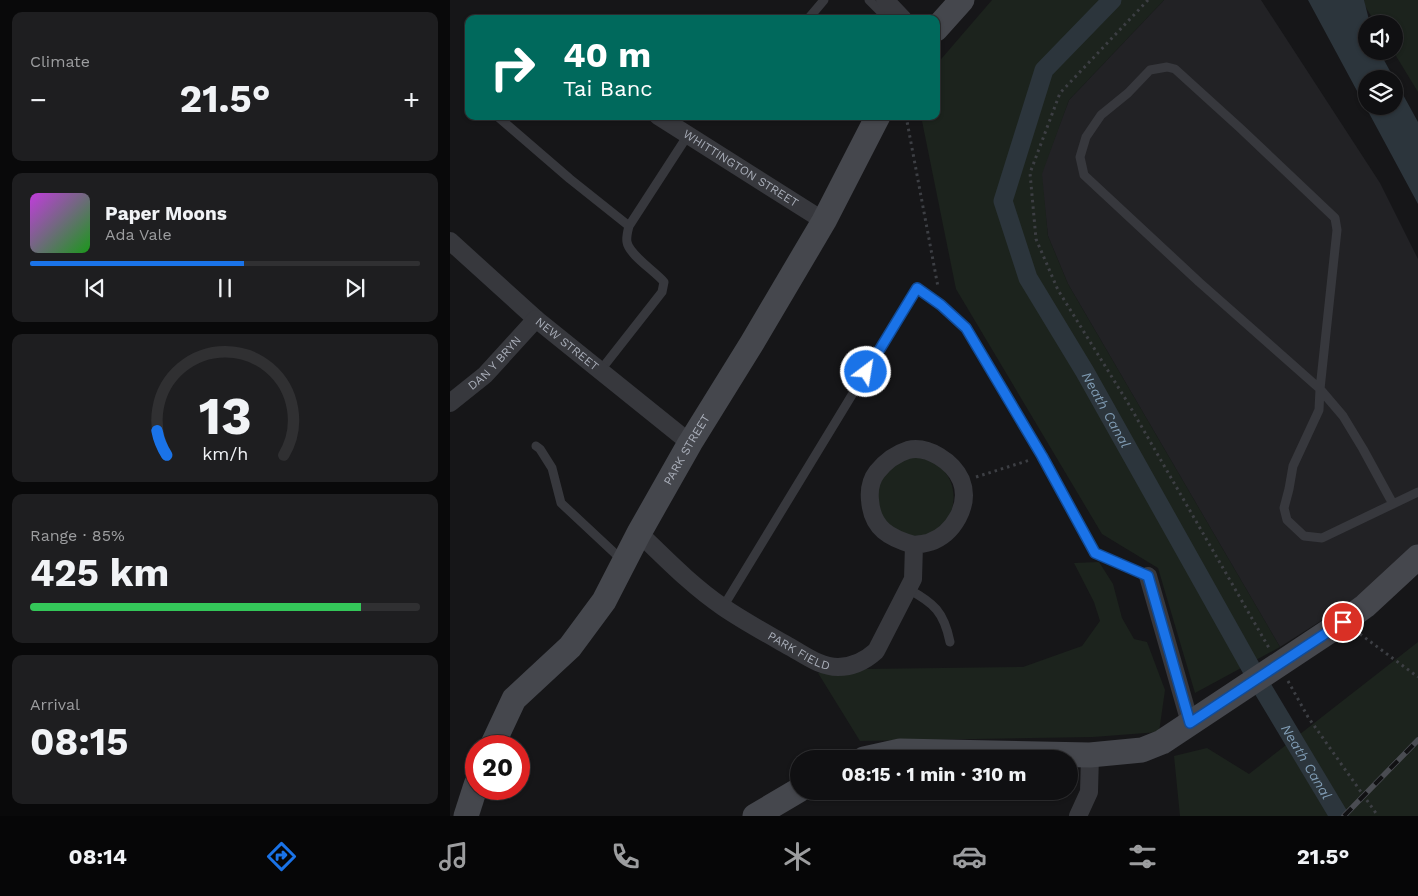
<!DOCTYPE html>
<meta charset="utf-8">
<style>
:root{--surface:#101012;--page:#1e1e20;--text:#f1f3f6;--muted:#9c9d9f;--line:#303032;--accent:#1a73e8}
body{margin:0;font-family:"Work Sans",sans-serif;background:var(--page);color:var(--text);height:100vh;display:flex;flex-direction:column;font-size:19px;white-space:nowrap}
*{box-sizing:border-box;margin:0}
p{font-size:16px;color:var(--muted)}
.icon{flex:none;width:28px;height:28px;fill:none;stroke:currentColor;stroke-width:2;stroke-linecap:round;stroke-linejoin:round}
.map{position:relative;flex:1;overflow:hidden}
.side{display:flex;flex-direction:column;gap:12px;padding:12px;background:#09090a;width:450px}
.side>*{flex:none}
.hud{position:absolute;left:15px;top:15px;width:475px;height:105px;border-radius:10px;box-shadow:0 1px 4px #0004,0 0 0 1px var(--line);background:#00695c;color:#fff;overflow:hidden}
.tools{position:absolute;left:908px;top:15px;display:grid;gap:10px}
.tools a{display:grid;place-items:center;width:45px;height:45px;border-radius:50%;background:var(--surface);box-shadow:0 1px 4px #0004,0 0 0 1px var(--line);font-size:25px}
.speed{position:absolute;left:15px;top:735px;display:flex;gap:10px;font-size:25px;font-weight:700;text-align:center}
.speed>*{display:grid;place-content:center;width:65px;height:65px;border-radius:50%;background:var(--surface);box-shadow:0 1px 4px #0004,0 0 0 1px var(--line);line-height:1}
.speed .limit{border:8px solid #d22;background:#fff;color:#111}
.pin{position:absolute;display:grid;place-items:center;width:42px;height:42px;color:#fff;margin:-21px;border:2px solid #fff;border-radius:50%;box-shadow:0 1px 5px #0007}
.me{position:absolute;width:55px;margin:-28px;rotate:31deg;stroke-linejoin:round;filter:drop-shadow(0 0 4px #0008)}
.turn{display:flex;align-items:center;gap:18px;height:105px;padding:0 15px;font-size:22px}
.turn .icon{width:65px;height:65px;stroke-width:2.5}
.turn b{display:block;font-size:35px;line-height:42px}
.big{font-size:38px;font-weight:700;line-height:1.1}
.side .widget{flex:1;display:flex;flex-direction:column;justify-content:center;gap:8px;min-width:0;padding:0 18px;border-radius:10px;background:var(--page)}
.side .dial{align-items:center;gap:0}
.dial svg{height:130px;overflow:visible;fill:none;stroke:var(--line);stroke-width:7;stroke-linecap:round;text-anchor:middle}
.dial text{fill:var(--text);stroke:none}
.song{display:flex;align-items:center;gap:15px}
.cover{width:60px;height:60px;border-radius:8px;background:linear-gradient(135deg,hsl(290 70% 55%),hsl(120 70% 35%))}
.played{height:5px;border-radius:2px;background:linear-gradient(90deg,var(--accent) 55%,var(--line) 55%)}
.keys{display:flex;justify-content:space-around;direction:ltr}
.heat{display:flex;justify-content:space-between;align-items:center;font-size:28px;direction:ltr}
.charge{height:8px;border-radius:4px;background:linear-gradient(90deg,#34c759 85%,var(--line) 0)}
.trip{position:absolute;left:340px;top:750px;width:288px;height:50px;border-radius:25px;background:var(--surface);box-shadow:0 1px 4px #0004,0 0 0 1px var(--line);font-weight:700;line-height:50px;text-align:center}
.dock{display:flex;height:80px;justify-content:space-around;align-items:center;background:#060607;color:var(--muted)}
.dock .icon{width:35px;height:35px}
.dock .on{color:var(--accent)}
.dock b{font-size:22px;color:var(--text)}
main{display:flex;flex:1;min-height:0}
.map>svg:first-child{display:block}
.built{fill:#222225}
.green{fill:#1c231d}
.water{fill:#2c353c;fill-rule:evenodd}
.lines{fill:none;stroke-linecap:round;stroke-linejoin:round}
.canal{stroke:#2c353c;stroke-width:19}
.path{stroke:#3d3f44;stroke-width:3;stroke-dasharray:2.5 4;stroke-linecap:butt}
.lane{stroke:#37383d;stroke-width:9}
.street{stroke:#37383d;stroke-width:18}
.secondary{stroke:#45474d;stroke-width:25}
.rail-casing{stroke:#4a4c52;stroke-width:5.5}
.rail{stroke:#111113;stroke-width:4;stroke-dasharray:11;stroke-linecap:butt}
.route-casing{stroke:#114b97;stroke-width:12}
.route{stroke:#1a73e8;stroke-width:9}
.labels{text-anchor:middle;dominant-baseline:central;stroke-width:5;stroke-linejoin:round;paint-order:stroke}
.street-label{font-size:12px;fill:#a8adb8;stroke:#111113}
.water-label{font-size:14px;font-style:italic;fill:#7f9bb3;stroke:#111113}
</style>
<main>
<section class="side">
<div class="widget"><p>Climate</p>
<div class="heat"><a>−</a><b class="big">21.5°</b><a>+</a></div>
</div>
<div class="widget">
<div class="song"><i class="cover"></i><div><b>Paper Moons</b><p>Ada Vale</p></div></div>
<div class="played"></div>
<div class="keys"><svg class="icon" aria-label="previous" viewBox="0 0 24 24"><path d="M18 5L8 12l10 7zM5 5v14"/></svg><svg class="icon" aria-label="pause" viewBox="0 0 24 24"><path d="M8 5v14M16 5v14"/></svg><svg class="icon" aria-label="next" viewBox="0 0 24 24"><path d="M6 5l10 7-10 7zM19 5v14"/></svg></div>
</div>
<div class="widget dial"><svg viewBox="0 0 100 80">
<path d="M14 69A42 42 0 1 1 86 69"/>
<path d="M14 69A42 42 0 0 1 8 54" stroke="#1a73e8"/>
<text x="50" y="56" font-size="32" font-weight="700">13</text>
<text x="50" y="72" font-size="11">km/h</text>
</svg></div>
<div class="widget"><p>Range · 85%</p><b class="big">425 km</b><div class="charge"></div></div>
<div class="widget"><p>Arrival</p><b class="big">08:15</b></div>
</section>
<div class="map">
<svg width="968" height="816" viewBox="0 0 968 816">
<rect width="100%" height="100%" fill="#161618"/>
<path class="built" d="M714 0H811L930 183 968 259V549L927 585 830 647 618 284 598 236 591 174 619 100Z"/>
<path class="green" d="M542 0H714L619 100 592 174 598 236 618 284 830 647 745 693 708 568 652 534 506 289 471 116H486V65Z
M914 0H968V92L943 51 944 24H926L915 6Z
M460 457C520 458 515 537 464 536 453 535 441 530 433 521 428 514 428 499 425 491L441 465Z
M649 562 663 584 672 618 684 639 697 642 715 690 709 732 643 737 410 741 368 673 415 669 573 667 632 646 650 621 644 602 624 563Z
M968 642V816H730L724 756 757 748 799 774Z"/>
<path class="water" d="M858 0H914L920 24H916V51H929L968 122V204ZM916 79H944V106H916Z"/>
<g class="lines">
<path class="canal" id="s1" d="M662 0 594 70 553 201 578 278 635 372 810 684 889 816"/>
<path class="path" d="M698 0 610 93 580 173 586 239 608 290 678 403 819 648
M456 116 488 287
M526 477 580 460
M910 634 968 677
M838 681 858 717 928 816"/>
<path class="lane" d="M419 0 438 19
M358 19 374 0
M47 116 120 179 179 226
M150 371 212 292 214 282C205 271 179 255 177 242 176 237 178 230 179 226L238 135
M86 446 90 449 102 468 111 503 172 560
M943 504 913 449 893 416 870 389 749 282 634 175 630 157 636 137 651 115 678 93 700 70 717 67 725 69 790 128 885 218 887 230 870 389 869 410 843 466 839 489 834 508 837 520 854 536 872 538 968 492
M458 589C484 603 494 612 500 642
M273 607 467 288 491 305 516 327 592 456 645 553 698 576"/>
<g class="street">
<path d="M435 0 453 19"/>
<path id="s2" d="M208 116 374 221"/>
<path id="s3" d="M0 241 86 319 240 443"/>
<path id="s4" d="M0 403 35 375 86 319"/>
<path id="s5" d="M189 533C216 559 242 586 273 607 295 622 319 635 342 648 356 656 371 667 388 667 403 667 415 661 426 651L463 579 464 545C440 538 422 529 420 500 419 490 420 481 427 472 435 462 445 454 458 450 478 445 503 462 511 480 521 505 503 534 480 542 475 544 469 544 464 545"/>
<path d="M698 576 740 723"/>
<path d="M628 816 639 792 640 755"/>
</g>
<g class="secondary">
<path d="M486 29 512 0"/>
<path id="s6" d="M42 746 64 699 120 647 154 601 189 533 240 443 302 343 374 221 428 116"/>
<path d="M414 759 450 751 640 755 692 750 712 742 893 622 915 606 968 557"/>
<path d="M16 816 26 785"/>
<path d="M305 816 349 790"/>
</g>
<defs>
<path id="rail" d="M894 816 968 740"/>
</defs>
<use href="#rail" class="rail-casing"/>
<use href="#rail" class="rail"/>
</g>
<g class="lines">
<defs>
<path id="route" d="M416 372 467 288 491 305 516 328 592 456 645 553 698 576 740 723 893 622"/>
</defs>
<use href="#route" class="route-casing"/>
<use href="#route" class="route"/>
</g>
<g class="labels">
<g class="street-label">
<text stroke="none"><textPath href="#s2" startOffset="98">WHITTINGTON STREET</textPath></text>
<text stroke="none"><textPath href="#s3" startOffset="156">NEW STREET</textPath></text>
<text stroke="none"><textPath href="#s4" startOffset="60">DAN Y BRYN</textPath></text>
<text stroke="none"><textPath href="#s6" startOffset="358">PARK STREET</textPath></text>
<text stroke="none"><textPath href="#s5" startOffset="200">PARK FIELD</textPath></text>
</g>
<g class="water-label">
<text stroke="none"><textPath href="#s1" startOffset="469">Neath Canal</textPath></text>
<text stroke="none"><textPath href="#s1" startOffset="874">Neath Canal</textPath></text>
</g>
</g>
</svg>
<div class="tools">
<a><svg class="icon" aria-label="sound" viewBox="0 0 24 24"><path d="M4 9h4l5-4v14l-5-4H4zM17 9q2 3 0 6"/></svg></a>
<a><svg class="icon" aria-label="layers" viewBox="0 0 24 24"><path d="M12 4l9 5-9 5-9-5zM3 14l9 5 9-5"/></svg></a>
</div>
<div class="speed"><div class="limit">20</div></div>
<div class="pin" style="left:893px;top:622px;background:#d93025"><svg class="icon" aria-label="arrive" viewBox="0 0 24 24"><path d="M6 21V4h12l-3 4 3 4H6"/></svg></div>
<svg class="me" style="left:416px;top:372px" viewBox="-20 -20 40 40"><circle r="17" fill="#1a73e8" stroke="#fff" stroke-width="3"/><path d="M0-11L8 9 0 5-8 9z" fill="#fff"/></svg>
<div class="trip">08:15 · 1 min · 310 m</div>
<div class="hud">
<div class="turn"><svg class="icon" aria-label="right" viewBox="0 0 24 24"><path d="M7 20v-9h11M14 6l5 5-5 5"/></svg><div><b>40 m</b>Tai Banc</div></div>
</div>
</div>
</main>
<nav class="dock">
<b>08:14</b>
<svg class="icon on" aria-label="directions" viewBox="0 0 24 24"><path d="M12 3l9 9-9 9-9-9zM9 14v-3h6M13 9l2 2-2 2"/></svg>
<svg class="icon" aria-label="music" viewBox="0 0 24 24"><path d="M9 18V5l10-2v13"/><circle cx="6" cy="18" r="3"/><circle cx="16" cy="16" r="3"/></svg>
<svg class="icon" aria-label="phone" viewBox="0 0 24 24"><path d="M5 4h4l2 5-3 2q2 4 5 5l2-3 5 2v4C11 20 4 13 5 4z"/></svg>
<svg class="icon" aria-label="climate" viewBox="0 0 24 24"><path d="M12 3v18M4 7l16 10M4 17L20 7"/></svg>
<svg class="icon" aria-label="car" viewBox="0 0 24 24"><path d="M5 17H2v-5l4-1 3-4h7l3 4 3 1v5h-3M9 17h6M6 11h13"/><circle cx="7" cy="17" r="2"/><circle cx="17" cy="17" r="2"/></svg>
<svg class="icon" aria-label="filters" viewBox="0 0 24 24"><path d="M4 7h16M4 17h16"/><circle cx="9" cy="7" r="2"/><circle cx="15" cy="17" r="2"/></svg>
<b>21.5°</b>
</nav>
